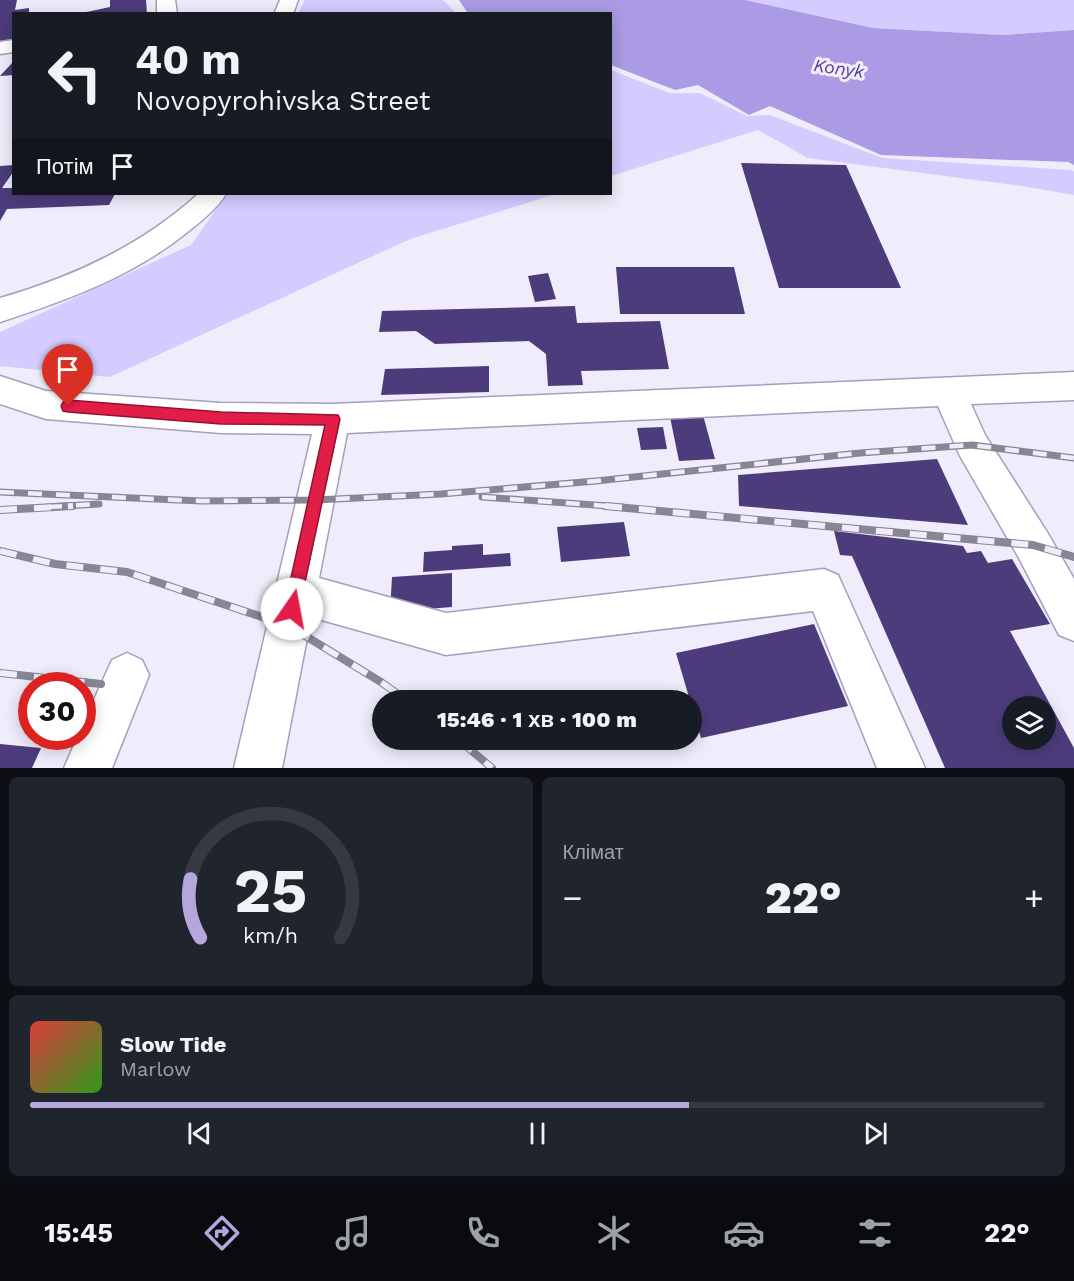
<!DOCTYPE html>
<html lang="uk">
<meta charset="utf-8">
<style>
:root{--surface:#171b24;--page:#20242c;--text:#f1f3f6;--muted:#9ea1a6;--line:#363941;--accent:#b5a6dd}
body{margin:0;font-family:"Work Sans",sans-serif;background:var(--page);color:var(--text);height:100vh;display:flex;flex-direction:column;font-size:22px;white-space:nowrap}
*{box-sizing:border-box;margin:0}
p{font-size:20px;color:var(--muted)}
.icon{flex:none;width:33px;height:33px;fill:none;stroke:currentColor;stroke-width:2;stroke-linecap:round;stroke-linejoin:round}
.map{position:relative;height:768px;overflow:hidden}
.panel{display:flex;flex-direction:column;gap:9px;padding:9px;background:#0d0f14;flex:1}
.panel>*{flex:none}
.hud{position:absolute;left:12px;top:12px;width:600px;height:183px;border-radius:0px;box-shadow:0 3px 15px #0003;background:#171b24;color:var(--text);overflow:hidden}
.controls{position:absolute;left:1002px;top:696px;display:grid;gap:12px}
.controls a{display:grid;place-items:center;width:54px;height:54px;border-radius:50%;background:var(--surface);box-shadow:0 3px 15px #0003;font-size:30px}
.speed{position:absolute;left:18px;top:672px;display:flex;gap:12px;font-size:30px;font-weight:700;text-align:center}
.speed>*{display:grid;place-content:center;width:78px;height:78px;border-radius:50%;background:var(--surface);box-shadow:0 3px 15px #0003;line-height:1}
.speed .limit{border:9px solid #d22;background:#fff;color:#111}
.pin{position:absolute;display:grid;place-items:center;width:51px;height:51px;color:#fff;margin:-62px -26px;border-radius:50% 50% 50% 0;rotate:-45deg;box-shadow:0 0 6px #0007}
.pin .icon{rotate:45deg}
.me{position:absolute;width:66px;margin:-33px;rotate:12deg;stroke-linejoin:round;filter:drop-shadow(0 0 4px #0008)}
.turn{display:flex;align-items:center;gap:21px;height:126px;padding:0 24px;font-size:27px}
.turn .icon{width:78px;height:78px;stroke-width:2.5}
.turn b{display:block;font-size:42px;line-height:51px}
.then{display:flex;align-items:center;height:57px;padding:0 24px;background:#0003;gap:12px;font-size:22px}
.big{font-size:45px;font-weight:800;line-height:1.1}
.panel .card{flex:1;display:flex;flex-direction:column;justify-content:center;gap:9px;min-width:0;padding:0 21px;border-radius:9px;background:var(--page)}
.panel .dial{align-items:center;gap:0}
.dial svg{height:156px;overflow:visible;fill:none;stroke:var(--line);stroke-width:7;stroke-linecap:round;text-anchor:middle}
.dial text{fill:var(--text);stroke:none}
.song{display:flex;align-items:center;gap:18px}
.cover{width:72px;height:72px;border-radius:9px;background:linear-gradient(135deg,hsl(0 70% 55%),hsl(110 70% 35%))}
.played{height:6px;border-radius:3px;background:linear-gradient(90deg,var(--accent) 65%,var(--line) 65%)}
.keys{display:flex;justify-content:space-around;direction:ltr}
.heat{display:flex;justify-content:space-between;align-items:center;font-size:33px;direction:ltr}
.panel .tiles{flex:1;display:grid;gap:9px;grid-template-columns:1fr 1fr}
.card:last-child{grid-column:span 2}
.trip{position:absolute;left:372px;top:690px;width:330px;height:60px;border-radius:30px;background:var(--surface);box-shadow:0 3px 15px #0003;font-weight:800;line-height:60px;text-align:center}
.tab-bar{display:flex;height:96px;justify-content:space-around;align-items:center;background:#090b0e;color:var(--muted)}
.tab-bar .icon{width:42px;height:42px}
.tab-bar .on{color:var(--accent)}
.tab-bar b{font-size:27px;color:var(--text)}
.map>svg:first-child{display:block}
.green{fill:#d4cbff}
.water{fill:#aa9be4}
.building{fill:#4d3c7c;fill-rule:evenodd}
.lines{fill:none;stroke-linecap:round;stroke-linejoin:round}
.minor-casing{stroke:#a49ebf;stroke-width:3}
.minor{fill:#fff;fill-rule:evenodd}
.rail-far1-casing{stroke:#888694;stroke-width:7}
.rail-casing{stroke:#888694;stroke-width:8}
.rail-far1{stroke:#efedfb;stroke-width:4.5;stroke-dasharray:14;stroke-linecap:butt}
.rail{stroke:#efedfb;stroke-width:6;stroke-dasharray:17;stroke-linecap:butt}
.route{fill:#e11d48;stroke:#92132f;stroke-width:1.5}
.labels{text-anchor:middle;dominant-baseline:central;stroke-width:6;stroke-linejoin:round;paint-order:stroke}
.far-water-label{font-size:18px;font-style:italic;fill:#563e93;stroke:#efedfb}
</style>
<div class="map">
<svg width="1074" height="768" viewBox="0 0 1074 768">
<rect width="100%" height="100%" fill="#efedfb"/>
<path class="green" d="M305 0H443L455 12 462 13H298Z
M745 0H1074V30L1003 35 873 28Z
M611 70 669 93H700L747 116 770 115 882 158 1069 170 1074 171V195L1022 186 808 158 758 130 611 176Z
M227 194H556L410 239 110 377 0 366V332L191 245Z"/>
<path class="water" d="M459 0H745L873 28 1003 35 1074 30V165L1068 162 881 155 770 106 749 115 698 85 675 90 611 65 610 14 473 13 467 12Z"/>
<path class="building" d="M0 0H17L15 10 29 8V12L14 14V39L0 41Z
M110 0H146L147 14H77L110 7Z
M12 63 14 75 0 76Z
M741 163 846 165 901 288H779Z
M14 165V171L2 188H14V194H115L109 205 7 209 0 221V166Z
M616 267H734L745 314H620Z
M548 273 556 299 535 302 528 276Z
M575 306 577 323 660 321 669 369 581 371 583 385 548 386 546 354 529 341 435 344 416 331 379 332 382 311Z
M489 366V392L381 395 385 369Z
M703 415 715 459 679 461 670 417Z
M663 427 667 449 641 450 637 428Z
M937 459 968 525 739 506 738 475Z
M624 522 630 556 561 562 557 527Z
M834 531 963 546 967 553 981 551 988 563 1012 559 1050 624 1010 631 1074 748V768H945L852 556 840 555ZM1012 706H1046V740H1012Z
M483 544V555L510 553 511 566 423 572 424 552 452 550V546Z
M452 573V607L390 612 392 577Z
M814 624 848 706 701 738 676 653Z
M0 744 41 748 32 768H0Z"/>
<g class="lines">
<defs>
<path id="minor" d="M157 0H175L177 14H157Z
M280 0H298L293 14H274Z
M14 40V52L0 54V42Z
M198 194H226C217 208 203 220 190 230 134 276 68 300 0 322V298C73 277 141 246 198 194Z
M1074 372V400L971 404 985 435 1047 532 1074 579V641L1059 635 1019 558 960 456 938 406 347 433 319 578 446 613 824 569 838 575 925 768H877L813 611 446 655 311 617 282 768H234L312 434 221 433 46 419 0 404V376L46 391 221 403 333 404Z
M127 653 142 660 149 675 112 768H64L78 736H82V726L112 660Z"/>
</defs>
<use href="#minor" class="minor-casing"/>
<use href="#minor" class="minor"/>
<defs>
<path id="rail-far1" d="M0 492 201 501 315 500 441 494 596 481 860 453 972 445 1074 458
M482 497 622 507
M48 507 99 504"/>
<path id="rail" d="M605 506 1033 545 1074 557
M0 510 73 506
M0 551 55 564 127 572 289 626 381 682 406 700
M0 673 101 684
M459 740 492 768"/>
</defs>
<use href="#rail-far1" class="rail-far1-casing"/>
<use href="#rail" class="rail-casing"/>
<use href="#rail-far1" class="rail-far1"/>
<use href="#rail" class="rail"/>
</g>
<path class="route" d="M68 400 221 412 338 415 340 419 298 615 292 618 286 615 284 609 325 425 221 424 68 412 63 411 61 406 63 402Z"/>
<g class="labels">
<g class="far-water-label">
<text transform="translate(839 68) rotate(8)">Konyk</text>
</g>
</g>
</svg>
<div class="controls">
<a><svg class="icon" aria-label="layers" viewBox="0 0 24 24"><path d="M12 4l9 5-9 5-9-5zM3 14l9 5 9-5"/></svg></a>
</div>
<div class="speed"><div class="limit">30</div></div>
<div class="pin" style="left:68px;top:406px;background:#d93025"><svg class="icon" aria-label="arrive" viewBox="0 0 24 24"><path d="M6 21V4h12l-3 4 3 4H6"/></svg></div>
<svg class="me" style="left:292px;top:609px" viewBox="-20 -20 40 40"><circle r="19" fill="#fff"/><path d="M0-13L10 11 0 6-10 11z" fill="#e11d48"/></svg>
<div class="trip">15:46 · 1 хв · 100 m</div>
<div class="hud">
<div class="turn"><svg class="icon" aria-label="left" viewBox="0 0 24 24"><path d="M17 20v-9H6M10 6l-5 5 5 5"/></svg><div><b>40 m</b>Novopyrohivska Street</div></div>
<div class="then">Потім<svg class="icon" aria-label="arrive" viewBox="0 0 24 24"><path d="M6 21V4h12l-3 4 3 4H6"/></svg></div>
</div>
</div>
<section class="panel">
<div class="tiles">
<div class="card dial"><svg viewBox="0 0 100 80">
<path d="M14 69A42 42 0 1 1 86 69"/>
<path d="M14 69A42 42 0 0 1 9 39" stroke="#b5a6dd"/>
<text x="50" y="56" font-size="32" font-weight="700">25</text>
<text x="50" y="72" font-size="11">km/h</text>
</svg></div>
<div class="card"><p>Клімат</p>
<div class="heat"><a>−</a><b class="big">22°</b><a>+</a></div>
</div>
<div class="card">
<div class="song"><i class="cover"></i><div><b>Slow Tide</b><p>Marlow</p></div></div>
<div class="played"></div>
<div class="keys"><svg class="icon" aria-label="previous" viewBox="0 0 24 24"><path d="M18 5L8 12l10 7zM5 5v14"/></svg><svg class="icon" aria-label="pause" viewBox="0 0 24 24"><path d="M8 5v14M16 5v14"/></svg><svg class="icon" aria-label="next" viewBox="0 0 24 24"><path d="M6 5l10 7-10 7zM19 5v14"/></svg></div>
</div>
</div>
</section>
<nav class="tab-bar">
<b>15:45</b>
<svg class="icon on" aria-label="directions" viewBox="0 0 24 24"><path d="M12 3l9 9-9 9-9-9zM9 14v-3h6M13 9l2 2-2 2"/></svg>
<svg class="icon" aria-label="music" viewBox="0 0 24 24"><path d="M9 18V5l10-2v13"/><circle cx="6" cy="18" r="3"/><circle cx="16" cy="16" r="3"/></svg>
<svg class="icon" aria-label="phone" viewBox="0 0 24 24"><path d="M5 4h4l2 5-3 2q2 4 5 5l2-3 5 2v4C11 20 4 13 5 4z"/></svg>
<svg class="icon" aria-label="climate" viewBox="0 0 24 24"><path d="M12 3v18M4 7l16 10M4 17L20 7"/></svg>
<svg class="icon" aria-label="car" viewBox="0 0 24 24"><path d="M5 17H2v-5l4-1 3-4h7l3 4 3 1v5h-3M9 17h6M6 11h13"/><circle cx="7" cy="17" r="2"/><circle cx="17" cy="17" r="2"/></svg>
<svg class="icon" aria-label="filters" viewBox="0 0 24 24"><path d="M4 7h16M4 17h16"/><circle cx="9" cy="7" r="2"/><circle cx="15" cy="17" r="2"/></svg>
<b>22°</b>
</nav>
